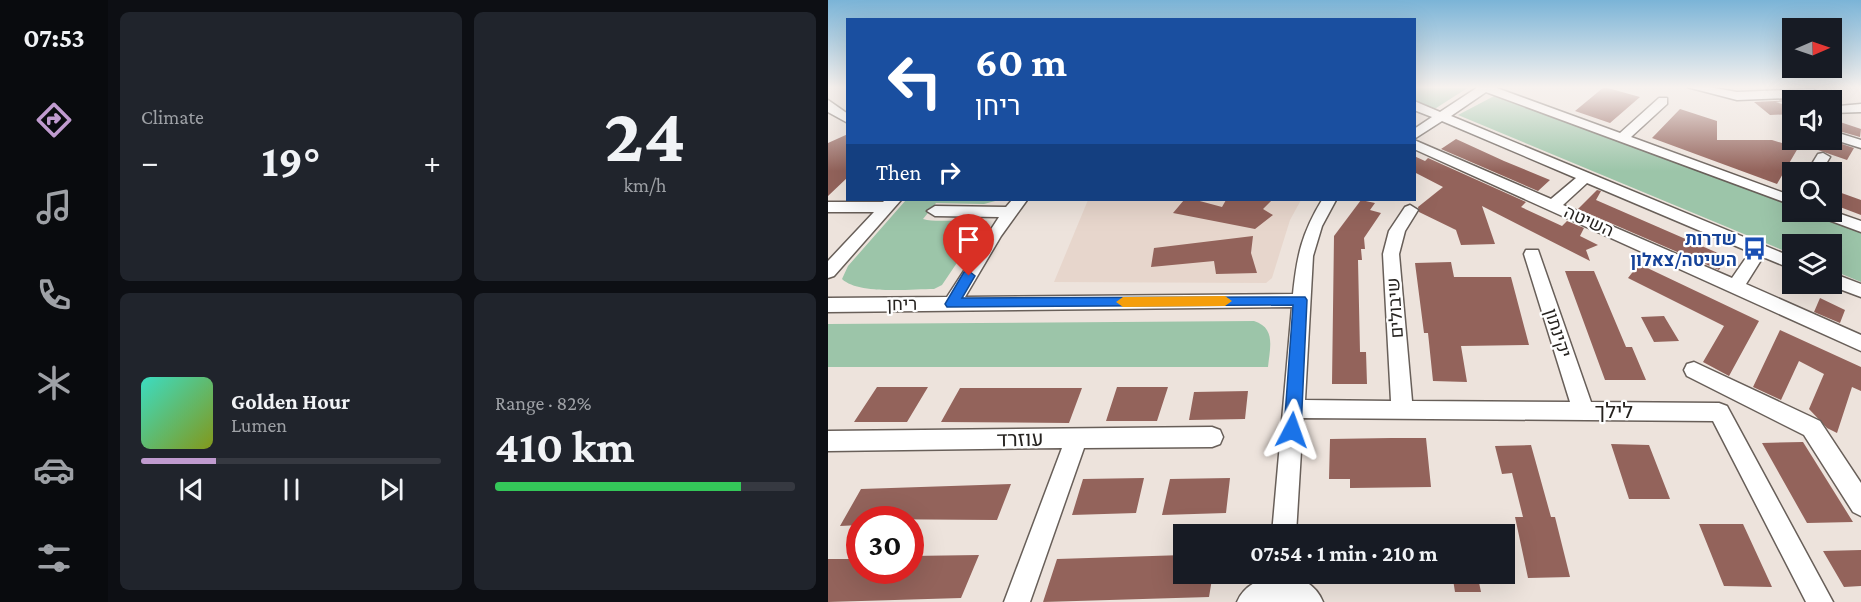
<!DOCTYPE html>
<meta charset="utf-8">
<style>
:root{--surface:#171b24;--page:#20242c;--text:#f1f3f6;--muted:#9ea1a6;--line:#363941;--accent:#c09bcf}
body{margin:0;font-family:"Crimson Pro",Heebo,serif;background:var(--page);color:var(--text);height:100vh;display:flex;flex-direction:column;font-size:22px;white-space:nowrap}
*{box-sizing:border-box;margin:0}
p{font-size:20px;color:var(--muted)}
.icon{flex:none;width:33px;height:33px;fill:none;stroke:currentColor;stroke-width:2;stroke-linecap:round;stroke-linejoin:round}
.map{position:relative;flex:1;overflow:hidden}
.side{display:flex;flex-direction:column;gap:12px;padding:12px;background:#0d0f14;width:720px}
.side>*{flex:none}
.hud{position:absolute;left:18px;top:18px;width:570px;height:183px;border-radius:0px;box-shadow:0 6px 24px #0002;background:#1a4fa0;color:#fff;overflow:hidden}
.needle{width:39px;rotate:88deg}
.controls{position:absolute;left:954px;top:18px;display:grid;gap:12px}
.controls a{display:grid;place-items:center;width:60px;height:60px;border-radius:0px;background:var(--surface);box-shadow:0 6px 24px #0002;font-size:30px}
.speed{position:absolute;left:18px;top:506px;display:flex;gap:12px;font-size:30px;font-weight:700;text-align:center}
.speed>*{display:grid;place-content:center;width:78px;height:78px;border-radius:50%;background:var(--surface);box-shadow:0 6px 24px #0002;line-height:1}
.speed .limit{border:9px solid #d22;background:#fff;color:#111}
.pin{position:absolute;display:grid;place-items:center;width:51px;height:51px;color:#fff;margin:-62px -26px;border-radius:50% 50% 50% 0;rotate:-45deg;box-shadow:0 0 6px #0007}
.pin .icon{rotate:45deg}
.me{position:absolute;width:66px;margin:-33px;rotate:4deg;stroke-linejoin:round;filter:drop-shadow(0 0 4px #0008)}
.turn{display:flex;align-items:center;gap:21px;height:126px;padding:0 30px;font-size:27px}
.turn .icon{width:78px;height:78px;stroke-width:2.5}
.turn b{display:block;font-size:42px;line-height:51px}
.then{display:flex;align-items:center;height:57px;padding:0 30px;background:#0003;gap:12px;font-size:22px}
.big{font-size:45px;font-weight:700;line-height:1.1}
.side .card{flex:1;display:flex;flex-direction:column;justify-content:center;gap:9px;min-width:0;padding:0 21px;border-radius:9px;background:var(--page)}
.side .dial{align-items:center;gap:0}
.dial b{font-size:78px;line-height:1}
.song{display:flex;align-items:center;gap:18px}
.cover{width:72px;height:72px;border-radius:9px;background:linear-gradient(135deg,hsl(170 70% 55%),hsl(70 70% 35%))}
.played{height:6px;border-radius:3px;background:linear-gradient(90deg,var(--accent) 25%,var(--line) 25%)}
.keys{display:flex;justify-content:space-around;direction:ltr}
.heat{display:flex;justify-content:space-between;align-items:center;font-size:33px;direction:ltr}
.charge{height:9px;border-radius:4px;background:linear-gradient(90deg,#34c759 82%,var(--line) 0)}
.side .tiles{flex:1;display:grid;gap:12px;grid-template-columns:repeat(2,1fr)}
.trip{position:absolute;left:345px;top:524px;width:342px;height:60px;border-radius:0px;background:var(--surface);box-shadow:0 6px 24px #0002;font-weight:700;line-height:60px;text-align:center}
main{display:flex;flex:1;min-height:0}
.menu{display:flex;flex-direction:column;width:108px;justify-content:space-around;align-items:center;background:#090b0e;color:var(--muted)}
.menu .icon{width:42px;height:42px}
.menu .current{color:var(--accent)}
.menu b{font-size:27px;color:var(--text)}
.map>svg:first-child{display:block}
.built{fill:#e7d6cc}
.green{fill:#9cc5a9}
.building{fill:#93635b}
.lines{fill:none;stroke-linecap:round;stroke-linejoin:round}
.minor-casing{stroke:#685f59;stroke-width:3}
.minor{fill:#fff;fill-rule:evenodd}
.route{fill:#1a73e8;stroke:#114b97;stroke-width:1.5}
.slow{fill:#f59e0b}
.labels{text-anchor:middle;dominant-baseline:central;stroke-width:4.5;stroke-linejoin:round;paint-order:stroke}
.street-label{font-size:18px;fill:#262320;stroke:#fff}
.transit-label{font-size:18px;font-weight:bold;fill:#164399;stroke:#fff;text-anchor:end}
.near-street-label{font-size:21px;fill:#262320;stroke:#fff}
</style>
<main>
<nav class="menu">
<b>07:53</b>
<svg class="icon current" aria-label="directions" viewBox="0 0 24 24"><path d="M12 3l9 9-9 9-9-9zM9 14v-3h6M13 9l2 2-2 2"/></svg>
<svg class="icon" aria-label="music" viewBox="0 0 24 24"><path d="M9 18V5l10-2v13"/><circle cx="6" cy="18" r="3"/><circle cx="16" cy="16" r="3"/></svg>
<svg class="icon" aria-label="phone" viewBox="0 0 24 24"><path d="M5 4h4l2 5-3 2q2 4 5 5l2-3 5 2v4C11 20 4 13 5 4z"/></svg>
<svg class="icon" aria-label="climate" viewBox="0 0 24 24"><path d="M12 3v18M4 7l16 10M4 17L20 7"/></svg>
<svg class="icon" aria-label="car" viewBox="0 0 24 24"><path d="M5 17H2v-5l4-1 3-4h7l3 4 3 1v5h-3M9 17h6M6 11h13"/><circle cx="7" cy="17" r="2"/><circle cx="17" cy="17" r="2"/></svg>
<svg class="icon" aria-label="filters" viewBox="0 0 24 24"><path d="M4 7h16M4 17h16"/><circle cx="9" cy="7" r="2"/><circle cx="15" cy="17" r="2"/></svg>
</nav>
<section class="side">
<div class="tiles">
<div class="card"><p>Climate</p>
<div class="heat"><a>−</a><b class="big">19°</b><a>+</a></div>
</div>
<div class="card dial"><b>24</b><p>km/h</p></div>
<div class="card">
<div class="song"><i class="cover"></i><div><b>Golden Hour</b><p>Lumen</p></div></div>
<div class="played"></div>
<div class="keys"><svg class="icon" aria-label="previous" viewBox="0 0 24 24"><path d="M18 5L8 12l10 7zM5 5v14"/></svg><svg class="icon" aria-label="pause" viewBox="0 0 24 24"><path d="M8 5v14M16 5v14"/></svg><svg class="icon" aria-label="next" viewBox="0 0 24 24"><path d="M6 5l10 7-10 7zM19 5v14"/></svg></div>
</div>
<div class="card"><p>Range · 82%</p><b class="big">410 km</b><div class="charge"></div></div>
</div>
</section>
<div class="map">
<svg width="1033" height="602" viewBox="0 0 1033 602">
<rect width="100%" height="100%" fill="#ede3dc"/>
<path class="built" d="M260 200H473L462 220 444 278 438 283 226 282Z"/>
<path class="green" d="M586 87H641L605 110 587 102Z
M668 95 964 206V212H978L1033 232V282L1004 270V244H964V254L630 115Z
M78 200H171L156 204 108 203 95 219C111 224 139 216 150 227L149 233 114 285 106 289C83 289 31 295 14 279L20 266Z
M426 321C448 328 442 347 440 367H0V324Z"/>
<path class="building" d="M776 87 812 97 782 123 747 111Z
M964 100 948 102 964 107V114L942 115 926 102Z
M852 109 889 121V140H944L970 148 949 184 824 138Z
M1009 121 1033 129 1032 137 1004 129Z
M20 134V177L0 196V143Z
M628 139 676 161 722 180 710 191 613 149Z
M997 140H1002L1026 148 1019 160 990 150Z
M586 156 597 161 600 158 698 202 693 207 734 226 739 221 756 228 752 236 770 245 758 250 762 261 654 206 667 244 633 245 628 230 591 212 590 207 615 187 586 172Z
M769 190 773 191 768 200 899 257 891 270 750 209Z
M1008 191 1033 200V215L1004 204Z
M356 200H368L394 207 398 200H444L435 209 445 215 427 229 345 213Z
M533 200 547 203 542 210 553 213 536 238 537 249H533L534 260H530L532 352H538L539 384H504L506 236Z
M425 236 423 253 429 273 388 274 386 261 323 267 326 248Z
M623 262 626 277H683L701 345 633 346 639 382 605 381 600 333H596L587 263Z
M811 264 931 321 901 376 875 362 896 326 800 278Z
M737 271H766L798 347H804L818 380H777Z
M992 298 1017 310 1012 323 986 312Z
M836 316 851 341 826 342 813 317Z
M952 330 1033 367V391L1024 387 1009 433 999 428 981 409 996 374 971 361 953 400 925 387Z
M49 387H100L79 422H26Z
M289 387H340L329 421H278Z
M132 388H254L241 423 113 422Z
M420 391 417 419 361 420 366 392Z
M563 438H598L603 487 522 488V479H501L502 439Z
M975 442 1025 522 979 523 934 443Z
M783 444 821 445 842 499H801Z
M703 445 723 517H727L742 577 700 578 687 517H695L684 473 674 474 667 446Z
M316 478 308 513 244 515 255 479Z
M402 478 398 513 334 515 342 479Z
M183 484 169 520 32 519V525L12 526 33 489Z
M871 524H915L944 587 896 586Z
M1033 550V586L1016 587 995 551Z
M151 555 133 598 0 602V559H32V570H82V556Z
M356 555V573H385L381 597 215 602 229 559Z
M624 573H649L653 592H627Z"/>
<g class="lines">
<defs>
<path id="minor" d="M650 87H666L792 133 831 98H839V104L803 137 964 196V205L658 92 623 116 964 257V269L935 257 918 284 1033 335V351L586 149V140L723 199 748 178 614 121 586 139V129L604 117 586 110V101L612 112ZM759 183 922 252 904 278 735 205Z
M859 87H881L909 92 985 89 991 93 985 97 909 100Z
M0 100 20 114V123L0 112Z
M1004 102 1011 106 1033 104V112L1004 113Z
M1004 131 1033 140V148L1004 139Z
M995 153 1002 157 993 172H979L990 154Z
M57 200H73L6 276 0 278V261L46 212H0V202H55Z
M184 200H199L173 236 137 297 465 294C469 255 474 233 494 200H508L494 226 485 256 477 400 563 401 555 254 561 231 577 207 582 205 590 210 577 231 571 254 584 401 742 402 696 254 698 250H710L763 402 891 403 899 406 1005 602H978L885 421 475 418 468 534H444L464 307 0 312V298L119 297 171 217 107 216 99 211 107 206 178 207Z
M1004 211 1033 221V232L987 215 984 212Z
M1004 273 1033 284V297L998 284H1004Z
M866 362 992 421 1033 483V516L1025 512 976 435 859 376 856 370 859 364Z
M384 427 392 430 395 437 392 444 384 447 256 448 202 602H176L234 448 0 451V431Z
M452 575C471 576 488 584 495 602H409C416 585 434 577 452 575Z"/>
</defs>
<use href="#minor" class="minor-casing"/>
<use href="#minor" class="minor"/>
</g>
<linearGradient id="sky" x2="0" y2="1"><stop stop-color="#7bb4d7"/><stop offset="0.51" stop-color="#f7f2ef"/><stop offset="1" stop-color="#f7f2ef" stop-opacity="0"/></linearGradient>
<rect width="1033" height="171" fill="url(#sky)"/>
<path class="route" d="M141 271 147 276 134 298 477 297 479 300 473 430 470 435 464 437 459 435 456 430 465 305 119 307 117 304 136 272Z"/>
<path class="slow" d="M397 296 404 301 397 306 295 307 288 302 295 297Z"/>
<defs>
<symbol id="bus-bare" viewBox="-9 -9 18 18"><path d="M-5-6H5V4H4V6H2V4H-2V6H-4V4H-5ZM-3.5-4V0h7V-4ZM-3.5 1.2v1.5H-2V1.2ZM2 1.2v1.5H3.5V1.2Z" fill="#1a4fb4" stroke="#fff" stroke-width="2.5" paint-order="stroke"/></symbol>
</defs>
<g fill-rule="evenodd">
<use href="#bus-bare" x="910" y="232" width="33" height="33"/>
</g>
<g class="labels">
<g class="street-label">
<text transform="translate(761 221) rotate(24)">השיטה</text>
<text transform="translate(74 304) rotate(-1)">ריחן</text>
<text transform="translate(567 308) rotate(-94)">שיבולים</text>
<text transform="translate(730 333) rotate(72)">יקינתון</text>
</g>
<g class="transit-label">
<text x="909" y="239">שדרות<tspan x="909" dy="21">השיטה/צאלון</tspan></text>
</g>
<g class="near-street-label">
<text x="786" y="411">לילך</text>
<text transform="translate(192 439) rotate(-1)">עוזרד</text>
</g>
</g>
</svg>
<div class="controls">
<a><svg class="needle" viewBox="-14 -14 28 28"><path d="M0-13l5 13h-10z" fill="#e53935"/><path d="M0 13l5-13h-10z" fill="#9ea1a6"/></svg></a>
<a><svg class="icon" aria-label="sound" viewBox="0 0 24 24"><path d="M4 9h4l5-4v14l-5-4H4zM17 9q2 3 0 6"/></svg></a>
<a><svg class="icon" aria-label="search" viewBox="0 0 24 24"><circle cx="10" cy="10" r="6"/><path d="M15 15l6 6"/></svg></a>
<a><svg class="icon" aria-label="layers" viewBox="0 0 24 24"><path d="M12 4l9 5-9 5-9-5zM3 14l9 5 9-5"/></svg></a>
</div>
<div class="speed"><div class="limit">30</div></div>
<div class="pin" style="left:141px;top:276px;background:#d93025"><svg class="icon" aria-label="arrive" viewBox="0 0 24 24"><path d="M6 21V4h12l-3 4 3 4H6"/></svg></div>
<svg class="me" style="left:464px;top:430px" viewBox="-20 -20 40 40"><path d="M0-17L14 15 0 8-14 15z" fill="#1a73e8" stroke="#fff" stroke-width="4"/></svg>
<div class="trip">07:54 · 1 min · 210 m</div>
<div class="hud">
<div class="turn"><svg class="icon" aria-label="left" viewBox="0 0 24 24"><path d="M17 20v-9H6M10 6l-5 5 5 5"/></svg><div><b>60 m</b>ריחן</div></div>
<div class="then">Then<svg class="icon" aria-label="right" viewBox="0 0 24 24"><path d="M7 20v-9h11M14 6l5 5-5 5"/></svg></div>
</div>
</div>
</main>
